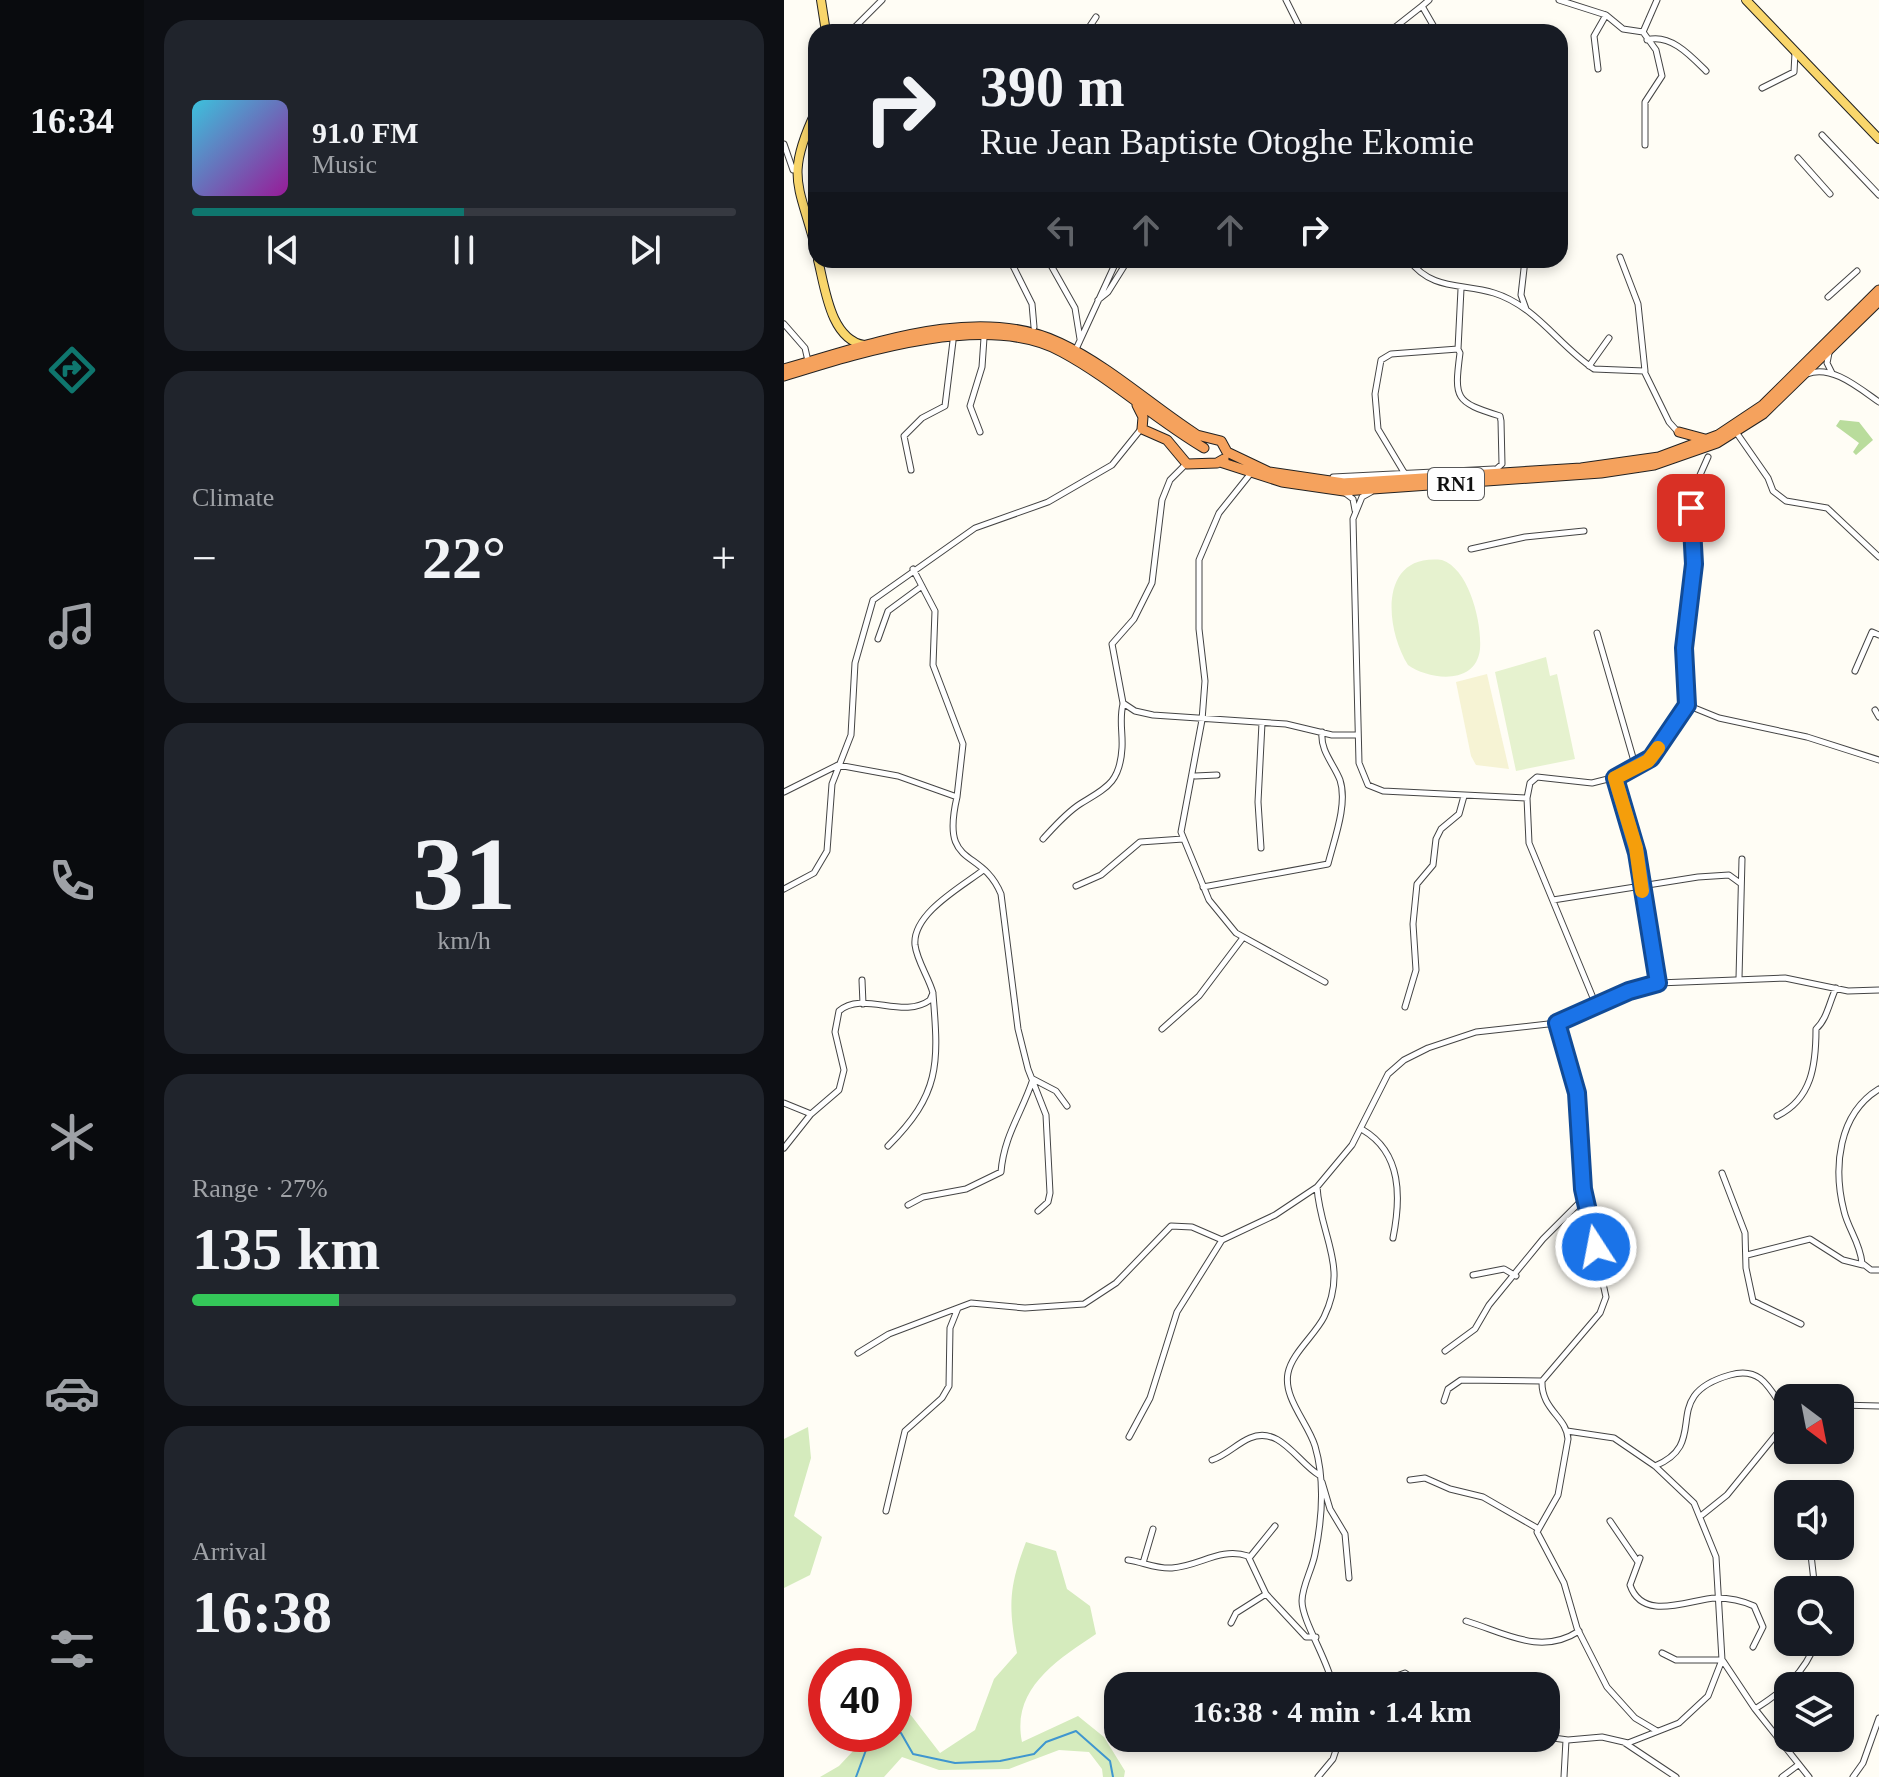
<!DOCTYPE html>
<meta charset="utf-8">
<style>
:root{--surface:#171b24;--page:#20242c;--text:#f1f3f6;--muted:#9ea1a6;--line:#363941;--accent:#0f766e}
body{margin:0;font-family:"Times New Roman",serif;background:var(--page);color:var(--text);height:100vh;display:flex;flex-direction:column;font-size:30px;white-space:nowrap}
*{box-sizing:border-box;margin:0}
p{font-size:26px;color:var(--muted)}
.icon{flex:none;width:44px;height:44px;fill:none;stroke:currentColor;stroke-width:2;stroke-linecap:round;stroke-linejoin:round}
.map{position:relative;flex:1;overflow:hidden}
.panel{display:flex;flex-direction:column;gap:20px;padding:20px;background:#0d0f14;width:640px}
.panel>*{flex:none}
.top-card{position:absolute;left:24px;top:24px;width:760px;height:244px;border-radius:24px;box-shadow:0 4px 12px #0003;background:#171b24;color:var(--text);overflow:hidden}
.needle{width:52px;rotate:148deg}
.fabs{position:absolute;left:990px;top:1384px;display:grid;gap:16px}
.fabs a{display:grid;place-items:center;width:80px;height:80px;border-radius:16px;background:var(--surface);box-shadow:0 4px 12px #0003;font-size:40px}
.speed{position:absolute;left:24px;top:1648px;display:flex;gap:16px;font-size:40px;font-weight:700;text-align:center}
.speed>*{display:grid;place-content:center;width:104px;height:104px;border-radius:50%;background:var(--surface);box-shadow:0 4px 12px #0003;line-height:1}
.speed .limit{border:12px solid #d22;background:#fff;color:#111}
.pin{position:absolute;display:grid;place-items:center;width:68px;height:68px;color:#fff;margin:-34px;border-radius:16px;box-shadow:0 4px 12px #0006}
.me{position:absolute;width:88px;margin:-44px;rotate:349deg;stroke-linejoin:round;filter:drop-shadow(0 0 6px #0008)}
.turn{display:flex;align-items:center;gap:28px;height:168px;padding:0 40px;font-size:36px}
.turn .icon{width:104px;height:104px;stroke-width:2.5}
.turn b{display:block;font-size:56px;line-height:68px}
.lanes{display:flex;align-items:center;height:76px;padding:0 40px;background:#0003;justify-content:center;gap:40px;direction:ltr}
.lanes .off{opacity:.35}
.big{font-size:60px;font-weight:700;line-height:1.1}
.panel .card{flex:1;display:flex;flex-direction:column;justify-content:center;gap:12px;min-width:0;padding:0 28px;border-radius:24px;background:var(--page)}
.panel .dial{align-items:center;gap:0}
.dial b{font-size:104px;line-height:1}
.song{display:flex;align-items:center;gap:24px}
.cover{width:96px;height:96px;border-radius:12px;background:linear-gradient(135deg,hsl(190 70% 55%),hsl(300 70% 35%))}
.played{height:8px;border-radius:4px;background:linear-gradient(90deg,var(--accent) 50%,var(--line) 50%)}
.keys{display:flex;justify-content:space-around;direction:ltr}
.heat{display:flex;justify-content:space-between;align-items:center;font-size:44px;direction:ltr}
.charge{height:12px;border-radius:6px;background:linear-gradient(90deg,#34c759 27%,var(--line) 0)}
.trip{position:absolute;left:320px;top:1672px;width:456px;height:80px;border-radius:24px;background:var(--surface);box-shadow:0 4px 12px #0003;font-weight:700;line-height:80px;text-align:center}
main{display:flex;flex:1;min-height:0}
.menu{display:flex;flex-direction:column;width:144px;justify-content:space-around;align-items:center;background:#090b0e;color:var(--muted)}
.menu .icon{width:56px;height:56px}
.menu .current{color:var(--accent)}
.menu b{font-size:36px;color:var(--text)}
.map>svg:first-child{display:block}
.farmland{fill:#f6f3d4}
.green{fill:#d5ebbd}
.forest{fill:#b9dc9c}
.pitch{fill:#e6f2cf}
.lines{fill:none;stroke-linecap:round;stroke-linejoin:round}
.stream{stroke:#3f96cf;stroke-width:2}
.minor-casing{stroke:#444;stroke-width:7}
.major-casing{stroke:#222;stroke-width:10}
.highway-casing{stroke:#222;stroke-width:11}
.minor{stroke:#fff;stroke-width:5}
.major{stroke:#f9d66b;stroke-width:8}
.highway{stroke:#f5a25d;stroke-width:9}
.route-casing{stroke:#114b97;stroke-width:20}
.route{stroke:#1a73e8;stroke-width:14}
.slow{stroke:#f59e0b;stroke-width:14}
.labels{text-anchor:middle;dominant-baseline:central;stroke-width:8;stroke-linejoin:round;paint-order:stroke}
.shield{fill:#fff;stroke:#585858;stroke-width:2}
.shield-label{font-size:20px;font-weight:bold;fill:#111}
</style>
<main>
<nav class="menu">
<b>16:34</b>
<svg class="icon current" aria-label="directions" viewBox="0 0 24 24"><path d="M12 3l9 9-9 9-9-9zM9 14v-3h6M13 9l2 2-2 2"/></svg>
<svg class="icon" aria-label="music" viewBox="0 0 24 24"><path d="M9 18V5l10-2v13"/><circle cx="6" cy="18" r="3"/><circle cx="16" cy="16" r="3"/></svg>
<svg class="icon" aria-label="phone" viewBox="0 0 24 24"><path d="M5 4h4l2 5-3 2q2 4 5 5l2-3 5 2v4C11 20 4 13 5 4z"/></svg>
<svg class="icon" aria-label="climate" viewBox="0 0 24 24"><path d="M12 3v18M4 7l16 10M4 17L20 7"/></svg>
<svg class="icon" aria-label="car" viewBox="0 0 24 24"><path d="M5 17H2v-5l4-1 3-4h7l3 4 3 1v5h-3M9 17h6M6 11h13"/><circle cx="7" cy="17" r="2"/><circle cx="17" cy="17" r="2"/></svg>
<svg class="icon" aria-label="filters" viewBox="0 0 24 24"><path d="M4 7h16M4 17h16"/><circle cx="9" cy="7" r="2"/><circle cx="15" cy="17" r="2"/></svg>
</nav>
<section class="panel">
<div class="card">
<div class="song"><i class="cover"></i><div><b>91.0 FM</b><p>Music</p></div></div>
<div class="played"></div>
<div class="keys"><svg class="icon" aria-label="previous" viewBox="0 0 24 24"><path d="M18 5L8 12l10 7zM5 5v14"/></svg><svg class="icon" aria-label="pause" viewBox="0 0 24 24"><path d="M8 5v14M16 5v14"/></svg><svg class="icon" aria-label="next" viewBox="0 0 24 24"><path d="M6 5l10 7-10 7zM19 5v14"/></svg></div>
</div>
<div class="card"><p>Climate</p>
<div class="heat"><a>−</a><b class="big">22°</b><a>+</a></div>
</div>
<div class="card dial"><b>31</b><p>km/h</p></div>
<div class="card"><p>Range · 27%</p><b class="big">135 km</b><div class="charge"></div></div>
<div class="card"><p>Arrival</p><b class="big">16:38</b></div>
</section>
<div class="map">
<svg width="1095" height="1777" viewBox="0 0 1095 1777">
<rect width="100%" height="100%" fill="#fffdf5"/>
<path class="farmland" d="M703 674 725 769 692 765 687 756 672 682Z"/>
<path class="green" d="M24 1427 27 1458 10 1516 38 1537 26 1575 0 1588V1439Z
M242 1542 272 1551 283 1589 306 1606 312 1634C273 1660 227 1689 238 1742L294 1716 320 1737 341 1771 340 1777H319L318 1769 305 1752 275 1750 225 1769 155 1770 118 1757 100 1777H36L55 1766 85 1734H110V1708L116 1701 156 1753 191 1730 210 1679 233 1653C224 1605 225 1587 242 1542Z"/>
<path class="forest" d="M1056 420 1075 422 1089 440 1072 455 1069 452 1075 443 1052 426Z"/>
<path class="pitch" d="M658 560C685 569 698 622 696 649 692 686 645 680 624 665 601 628 594 553 658 560Z
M762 657 766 676 773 674 791 759 732 771 711 672Z"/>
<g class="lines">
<path class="stream" d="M110 1730 117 1733 129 1754 171 1763 216 1761 250 1754 262 1742 292 1731 326 1761 329 1777
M72 1777 82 1750 96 1734"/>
<defs>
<path id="minor" d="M502 0 518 32
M645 0 638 6 653 32
M775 0 822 15 839 29 859 32
M49 32 69 29 98 0
M302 32 312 17
M605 32 638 6
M863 40C886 33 907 56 922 71
M814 69 810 36 822 15
M978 88 1010 72 1011 53
M1038 135 1095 195
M0 144 9 170
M861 145V102L878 76 872 50 859 32 873 0
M1014 158 1046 194
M836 257 854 304 861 371
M226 260 248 304 250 327
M264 260 291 308 296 339
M625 260C648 291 678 283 710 293 752 306 775 346 810 369L860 371 885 422 894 432
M741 260 737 295 742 309
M1044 297 1073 271
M314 300 324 292 344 260
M0 324 21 348 24 361
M293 347 333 260
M674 349 677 289
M1045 353 1043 363 1048 373
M805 366 825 338
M1023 374C1047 364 1075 388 1095 402
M196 432 186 406 198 367 200 338
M952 432 984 478 989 491 1002 501 1043 508 1095 557
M127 470 120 436 138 418 161 406 169 341
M467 473 435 513 415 560V629L421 681 418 720 397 832 425 900 452 933 541 982
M621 474 594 429 591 394 597 360 607 354 674 349 676 353C670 399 671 402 716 416L717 421 718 464 708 473
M549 477 710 469
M587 492 578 497 569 519 575 763 584 785 599 791 743 798
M561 493 569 499 571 510
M687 549 741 537 800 531
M129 569 151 611 149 665 179 744 173 797
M813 633 852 768
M94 639 104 611 138 586
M1071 671 1088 632 1095 635
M339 703 328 644 350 619 368 583 378 500 386 480 402 464
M339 703 351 711 369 715 502 724 548 735H573
M903 705 935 718 1023 737 1095 760
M1091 710 1095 717
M411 776 433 775
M831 778 853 853 874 983
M0 792 54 765 114 776 173 797C156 870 197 846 217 894L234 1029 244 1069 262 1115 266 1193 264 1202 254 1211
M259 839C270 827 282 813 296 804 322 788 336 783 338 748 339 733 335 720 339 704
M477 848 474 802 478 723
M292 886 317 875 356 842 399 839
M419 887 544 864C550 840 564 804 556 780 550 764 536 751 538 732
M0 889 30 873 43 851 48 784 67 735 71 663 89 600 191 528 264 502 328 465 357 429
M769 900 914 877 945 875 956 883
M955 978 958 859
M78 980 79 1004
M812 1005 745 843 743 798 746 783 753 777 808 783 836 776 867 758 903 705 900 648 910 569 908 493 924 457
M621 1007 632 970 629 924 633 884 649 865 652 839 657 829 675 814 680 796
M773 1023 793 1093 800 1198 822 1297 816 1313 758 1381C757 1410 783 1417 784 1439L774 1495 753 1532 780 1583 793 1628 823 1687 851 1718 873 1731
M378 1029 415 996 458 939
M1095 1089C1054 1114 1049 1168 1060 1211 1064 1229 1076 1242 1078 1263L1087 1270H1095
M0 1103 27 1114
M993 1116C1028 1099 1032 1065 1032 1029 1043 1019 1045 1003 1052 988
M579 1130C618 1153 617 1198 609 1238
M104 1146C156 1094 155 1065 149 994
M0 1148 27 1114 55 1090 60 1070 51 1032 55 1011C79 990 119 1020 146 1000L149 993C145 978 133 961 131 945 128 914 177 887 198 871
M938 1173 961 1233 962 1268 969 1301 1017 1324
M533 1187C536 1236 565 1266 540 1317 531 1335 508 1353 504 1373 499 1398 524 1423 531 1446 541 1480 538 1520 531 1554 528 1570 518 1586 518 1601 518 1621 544 1660 549 1686
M124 1205 139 1197 182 1189 217 1172C220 1135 238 1113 249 1079L272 1091 283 1106
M963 1255 1026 1239 1059 1260 1079 1265
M689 1275 720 1269 732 1276
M661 1351 691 1329 705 1305 759 1239 800 1198
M74 1353 105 1334 187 1303 241 1308 300 1304 332 1283 387 1226 408 1227 438 1240
M660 1401 664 1389 677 1380 758 1381
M1056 1405 1095 1406
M345 1437 366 1398 393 1312 438 1240 491 1215 533 1187 568 1145 604 1074 620 1060 644 1048 692 1032 773 1023 845 991 874 983 1001 978 1064 991 1095 990
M428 1460C443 1455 452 1444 466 1438 496 1425 514 1463 535 1475
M871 1466C929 1442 872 1396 946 1375 979 1365 987 1392 1004 1416
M626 1480 641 1478 666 1489 699 1497 753 1528
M538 1482 546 1509 561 1534 565 1578
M102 1511 121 1431 158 1398 165 1386 166 1328 174 1308
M918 1515 943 1495 1004 1420
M826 1521 854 1562
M1026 1546 1031 1590
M466 1557 491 1526
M856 1558 846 1585C859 1623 906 1599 932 1598 944 1598 959 1601 970 1606L979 1627 969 1647
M344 1560C359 1562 372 1569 388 1568 416 1566 436 1547 464 1556L482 1594 522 1637H532
M359 1563 369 1529
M682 1621C721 1633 757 1656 795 1631
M447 1623 452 1613 482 1594
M878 1653 892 1660H938
M939 1661 971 1709 1025 1777
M584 1686 621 1673 639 1686
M971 1709C998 1692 1021 1673 1032 1642
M762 1737 784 1740 818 1737 844 1743 895 1723 924 1696 938 1660 932 1557 910 1503 871 1466 830 1438 783 1431
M703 1738H712
M841 1743 892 1777
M1079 1763 1095 1718
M534 1777 549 1759 556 1738
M780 1777 782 1740
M998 1777 1014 1765
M1069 1777 1079 1763"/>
<path id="major" d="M37 0 42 32
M962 0 1095 139
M32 111C0 178 16 185 32 250
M34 260C41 287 46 339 80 345"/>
<path id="highway" d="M0 369C83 346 193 303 276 343 325 366 368 406 413 435L437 441 443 452
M0 376C77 352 205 311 278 352 328 379 371 419 420 448
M353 405 359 417 358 429 383 440 403 464
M895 432 921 439
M443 452 485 472 560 483 797 468 875 457 934 435 979 405 1095 290
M436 462 498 482 560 491 817 473 870 465 933 443 979 414 1095 301
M403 464 433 463 440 459"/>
</defs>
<use href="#minor" class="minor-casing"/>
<use href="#major" class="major-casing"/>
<use href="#highway" class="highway-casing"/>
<use href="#minor" class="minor"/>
<use href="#major" class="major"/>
<use href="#highway" class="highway"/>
</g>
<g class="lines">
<defs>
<path id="route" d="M812 1247 799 1189 793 1093 773 1023 845 991 874 983 853 853 831 778 867 758 903 705 900 648 910 564 907 508"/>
</defs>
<use href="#route" class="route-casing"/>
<use href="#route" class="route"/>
<path class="slow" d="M858 891 852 848 831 778 864 761 874 748"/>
</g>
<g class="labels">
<rect class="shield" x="644" y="468" width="56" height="32" rx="6"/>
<g class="shield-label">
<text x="672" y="484">RN1</text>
</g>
</g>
</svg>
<div class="fabs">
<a><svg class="needle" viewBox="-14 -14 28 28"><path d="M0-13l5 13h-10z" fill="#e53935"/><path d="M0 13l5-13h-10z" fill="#9ea1a6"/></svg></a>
<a><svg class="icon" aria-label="sound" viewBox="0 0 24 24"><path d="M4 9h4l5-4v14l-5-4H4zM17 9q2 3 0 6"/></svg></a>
<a><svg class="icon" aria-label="search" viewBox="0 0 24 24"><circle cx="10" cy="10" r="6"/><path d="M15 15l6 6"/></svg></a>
<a><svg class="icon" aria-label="layers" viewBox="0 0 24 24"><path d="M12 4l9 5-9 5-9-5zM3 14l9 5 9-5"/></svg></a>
</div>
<div class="speed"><div class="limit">40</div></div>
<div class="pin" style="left:907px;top:508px;background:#d93025"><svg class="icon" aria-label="arrive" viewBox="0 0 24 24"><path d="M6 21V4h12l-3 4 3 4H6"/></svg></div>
<svg class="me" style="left:812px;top:1247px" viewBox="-20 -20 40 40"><circle r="17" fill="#1a73e8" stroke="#fff" stroke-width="3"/><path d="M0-11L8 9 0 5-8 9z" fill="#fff"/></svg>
<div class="trip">16:38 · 4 min · 1.4 km</div>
<div class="top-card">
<div class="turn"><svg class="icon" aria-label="right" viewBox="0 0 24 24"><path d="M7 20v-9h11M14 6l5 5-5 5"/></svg><div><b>390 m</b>Rue Jean Baptiste Otoghe Ekomie</div></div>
<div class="lanes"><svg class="icon off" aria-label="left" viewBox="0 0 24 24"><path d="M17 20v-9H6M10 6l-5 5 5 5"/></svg><svg class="icon off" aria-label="ahead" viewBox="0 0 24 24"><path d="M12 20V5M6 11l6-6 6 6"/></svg><svg class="icon off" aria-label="ahead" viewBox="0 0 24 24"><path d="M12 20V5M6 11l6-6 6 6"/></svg><svg class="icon" aria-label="right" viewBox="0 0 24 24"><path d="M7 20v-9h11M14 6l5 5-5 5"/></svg></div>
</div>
</div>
</main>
